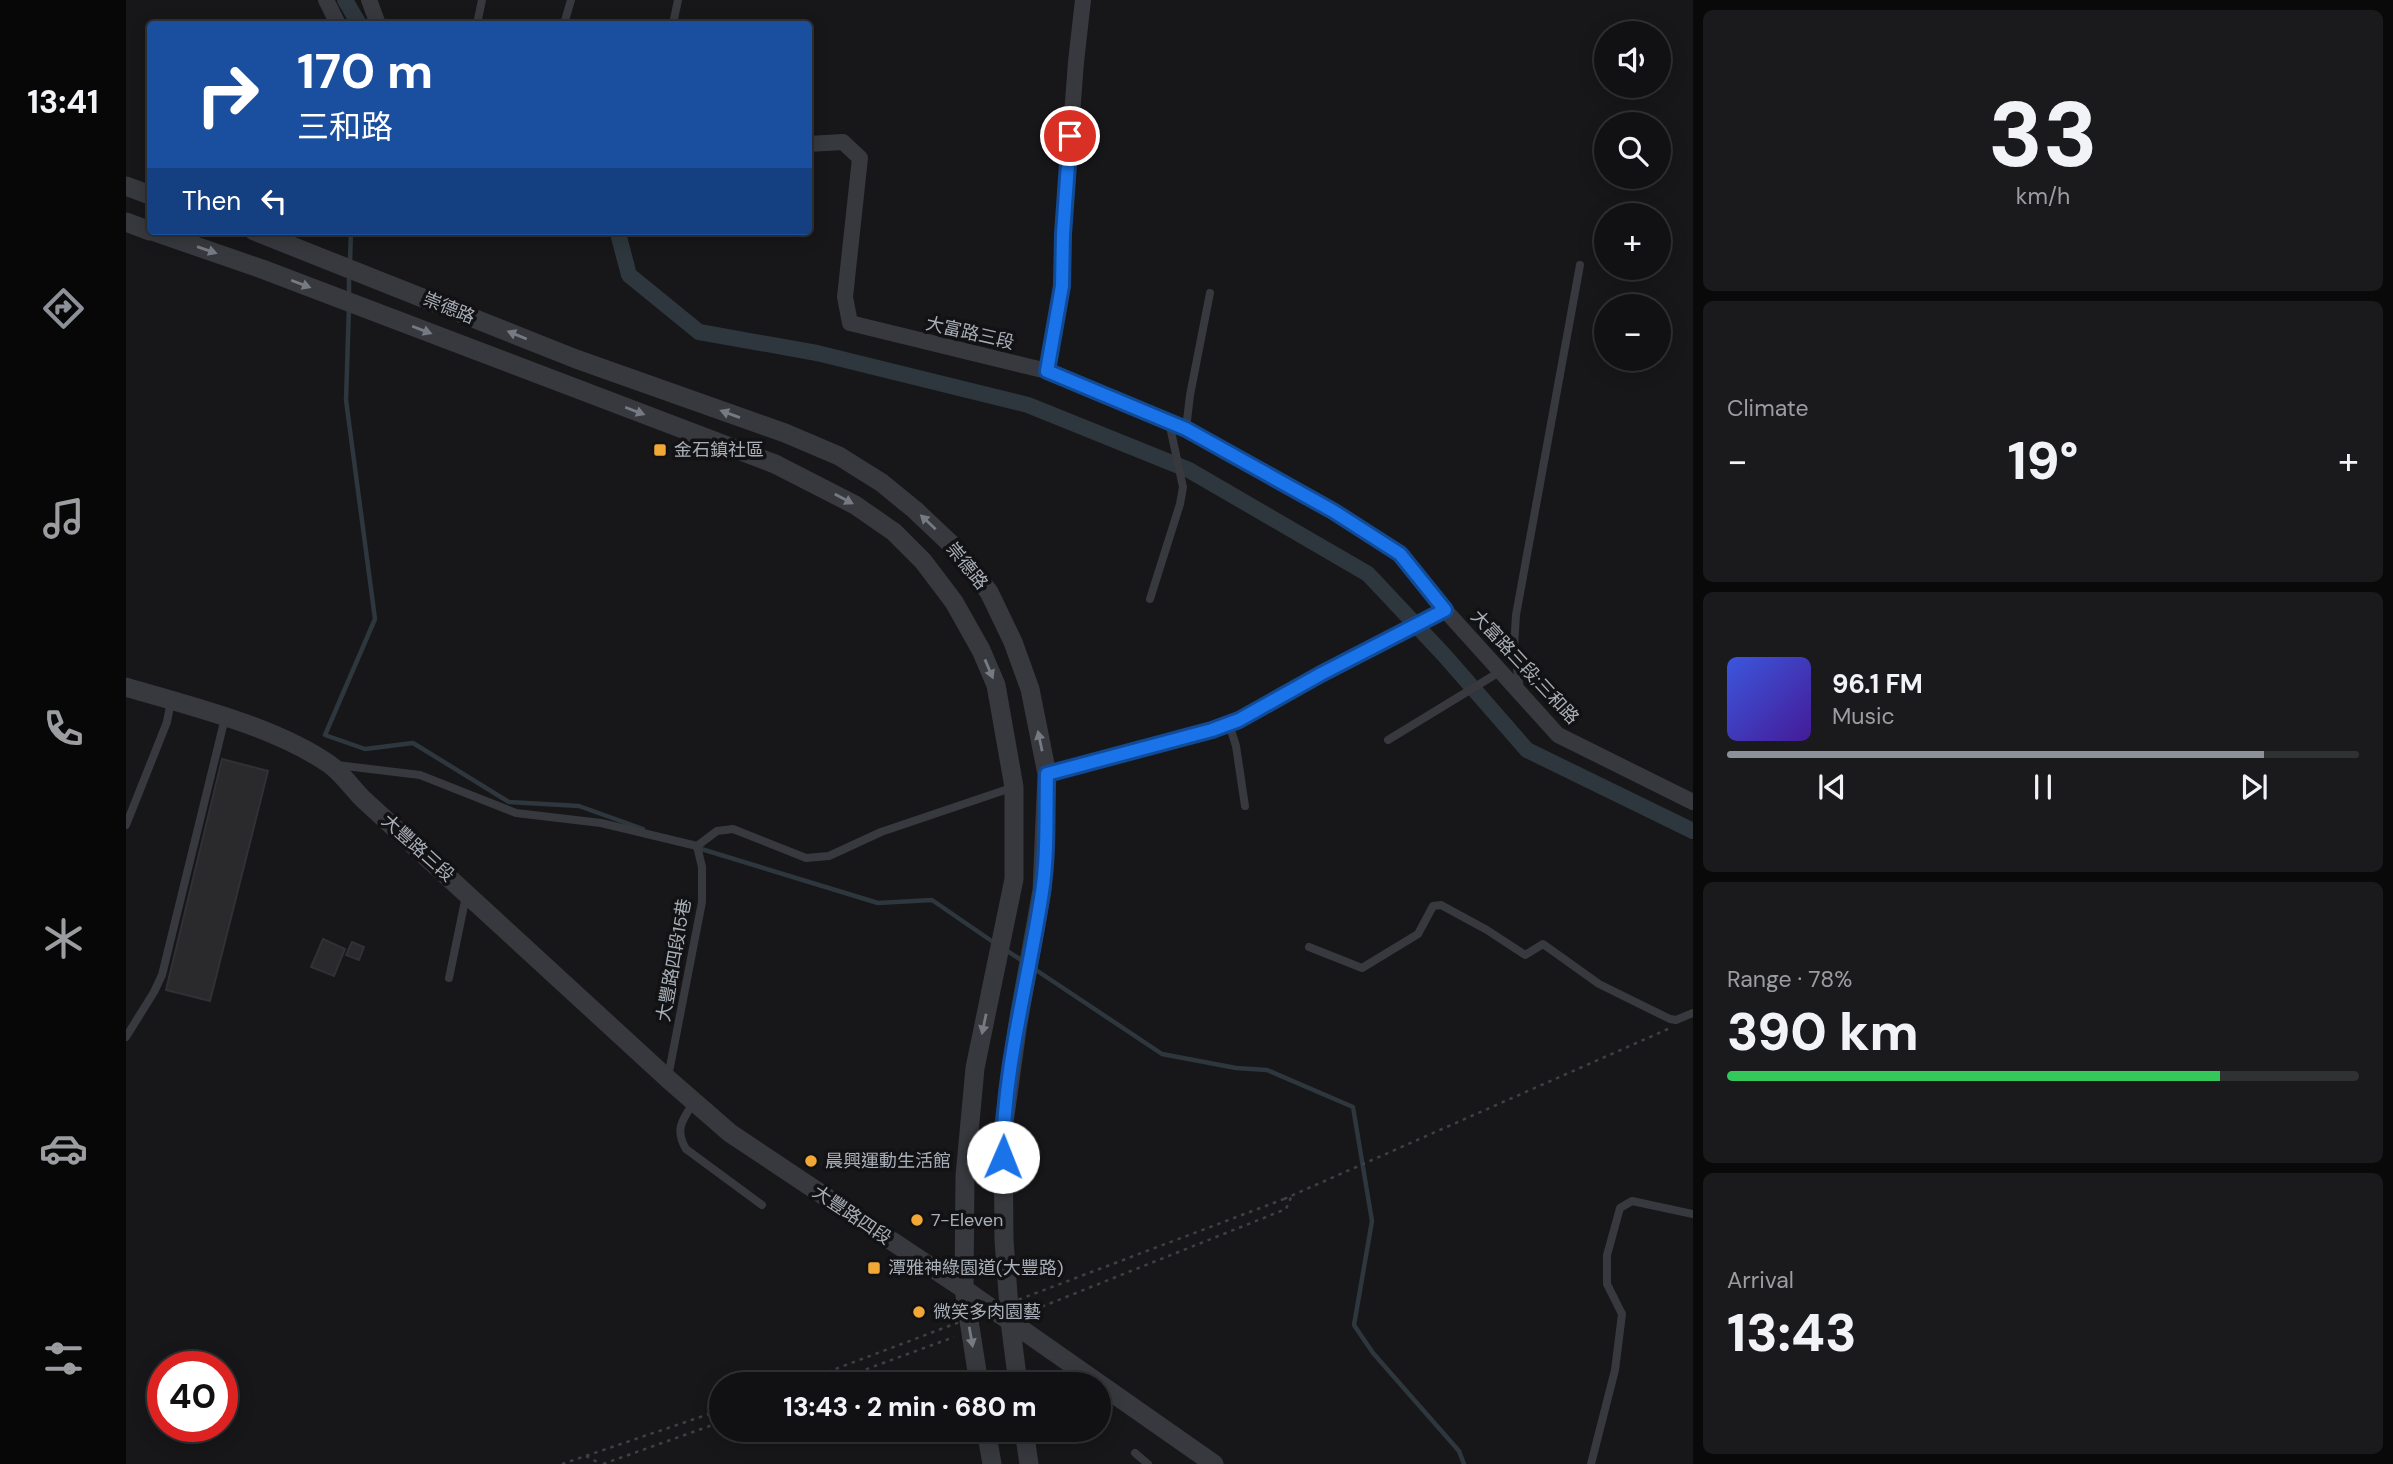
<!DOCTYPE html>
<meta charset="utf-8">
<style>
:root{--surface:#111113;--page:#1a1a1c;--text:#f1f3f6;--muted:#9c9da0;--line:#303133;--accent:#8c9099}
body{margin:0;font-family:"DM Sans","Noto Sans TC",sans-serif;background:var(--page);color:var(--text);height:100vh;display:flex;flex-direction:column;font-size:26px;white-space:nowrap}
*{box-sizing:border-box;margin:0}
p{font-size:23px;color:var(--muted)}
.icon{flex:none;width:38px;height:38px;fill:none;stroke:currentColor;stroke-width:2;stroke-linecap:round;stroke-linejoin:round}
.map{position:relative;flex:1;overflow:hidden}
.side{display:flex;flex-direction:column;gap:10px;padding:10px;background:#09090a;width:700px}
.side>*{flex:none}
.top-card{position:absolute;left:21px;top:21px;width:665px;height:214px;border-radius:7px;box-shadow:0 4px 18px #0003,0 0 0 2px var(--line);background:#1a4fa0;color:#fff;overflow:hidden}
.tools{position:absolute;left:1468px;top:21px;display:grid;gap:14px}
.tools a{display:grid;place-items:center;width:77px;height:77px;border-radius:50%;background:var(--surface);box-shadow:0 4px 18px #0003,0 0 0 2px var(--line);font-size:35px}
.speed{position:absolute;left:21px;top:1351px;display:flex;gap:14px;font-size:35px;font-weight:700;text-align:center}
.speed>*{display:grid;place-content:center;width:91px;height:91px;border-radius:50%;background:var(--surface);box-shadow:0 4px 18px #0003,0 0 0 2px var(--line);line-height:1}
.speed .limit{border:10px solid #d22;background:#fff;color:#111}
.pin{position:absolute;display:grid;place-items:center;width:60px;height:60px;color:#fff;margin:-30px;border:4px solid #fff;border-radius:50%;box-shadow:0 2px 7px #0007}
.me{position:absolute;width:77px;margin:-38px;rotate:1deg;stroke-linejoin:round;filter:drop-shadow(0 0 5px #0008)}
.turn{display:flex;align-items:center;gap:24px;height:147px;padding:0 35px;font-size:32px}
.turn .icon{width:91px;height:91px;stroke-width:2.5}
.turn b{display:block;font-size:49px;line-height:60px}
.then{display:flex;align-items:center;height:66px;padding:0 35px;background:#0003;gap:14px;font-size:26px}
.big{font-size:52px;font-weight:800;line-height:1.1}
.side .tile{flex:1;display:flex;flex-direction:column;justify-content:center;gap:10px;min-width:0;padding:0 24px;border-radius:10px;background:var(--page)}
.side .dial{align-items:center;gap:0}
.dial b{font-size:91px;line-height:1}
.song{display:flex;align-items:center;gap:21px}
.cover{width:84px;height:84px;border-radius:10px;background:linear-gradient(135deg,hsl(230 70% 55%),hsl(260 70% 35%))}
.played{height:7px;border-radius:4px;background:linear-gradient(90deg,var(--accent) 85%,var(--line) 85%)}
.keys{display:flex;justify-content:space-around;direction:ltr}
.heat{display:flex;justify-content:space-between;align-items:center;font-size:38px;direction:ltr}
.charge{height:10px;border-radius:5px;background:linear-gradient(90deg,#34c759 78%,var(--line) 0)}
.trip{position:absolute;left:583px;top:1372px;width:402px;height:70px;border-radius:35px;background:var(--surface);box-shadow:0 4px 18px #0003,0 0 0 2px var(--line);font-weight:800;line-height:70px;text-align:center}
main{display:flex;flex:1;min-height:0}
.menu{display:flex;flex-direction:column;width:126px;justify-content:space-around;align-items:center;background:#070708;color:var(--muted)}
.menu .icon{width:49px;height:49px}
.menu .on{color:var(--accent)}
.menu b{font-size:32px;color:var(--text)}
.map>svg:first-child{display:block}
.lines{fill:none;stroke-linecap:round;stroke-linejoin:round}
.stream{stroke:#2d373d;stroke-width:4.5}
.canal{stroke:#2d373d;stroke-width:16}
.building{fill:#2a2a2d;stroke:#313135;stroke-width:2}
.path{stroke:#3e4045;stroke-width:2.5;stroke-dasharray:3.5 5;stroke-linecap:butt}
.service{stroke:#38393e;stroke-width:8}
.minor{stroke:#38393e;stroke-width:16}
.tertiary{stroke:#38393e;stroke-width:19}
.path-bridge{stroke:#3e4045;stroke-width:2.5;stroke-dasharray:3.5 5;stroke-linecap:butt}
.oneway{fill:#767a82}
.route-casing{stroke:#114b97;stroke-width:18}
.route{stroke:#1a73e8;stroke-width:12}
.poi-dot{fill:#f1a836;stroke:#121214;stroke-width:2.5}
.labels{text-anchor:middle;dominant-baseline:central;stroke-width:7;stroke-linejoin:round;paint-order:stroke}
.street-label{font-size:18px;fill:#a9afb9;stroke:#121214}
.poi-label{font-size:18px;fill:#a9afb9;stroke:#121214;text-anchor:start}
</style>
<main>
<nav class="menu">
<b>13:41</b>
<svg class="icon on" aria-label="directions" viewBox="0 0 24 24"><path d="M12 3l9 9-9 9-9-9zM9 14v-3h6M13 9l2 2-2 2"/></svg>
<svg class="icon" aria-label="music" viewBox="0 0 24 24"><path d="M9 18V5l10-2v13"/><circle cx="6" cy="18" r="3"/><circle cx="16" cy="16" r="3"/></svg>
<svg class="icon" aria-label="phone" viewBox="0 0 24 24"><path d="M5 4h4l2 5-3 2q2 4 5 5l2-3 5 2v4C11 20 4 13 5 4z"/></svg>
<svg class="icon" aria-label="climate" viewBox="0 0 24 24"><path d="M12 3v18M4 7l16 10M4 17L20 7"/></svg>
<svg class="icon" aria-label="car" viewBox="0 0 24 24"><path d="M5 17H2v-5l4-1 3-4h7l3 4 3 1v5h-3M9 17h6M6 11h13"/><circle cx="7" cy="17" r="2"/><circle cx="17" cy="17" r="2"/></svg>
<svg class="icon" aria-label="filters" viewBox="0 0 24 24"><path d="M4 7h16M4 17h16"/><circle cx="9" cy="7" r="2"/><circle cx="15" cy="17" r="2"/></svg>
</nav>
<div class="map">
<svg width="1567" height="1464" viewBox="0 0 1567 1464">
<rect width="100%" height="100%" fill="#171719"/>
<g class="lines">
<path class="stream" d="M224 263 225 231
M223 298V275
M223 306 220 400 249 619 199 735 239 749 287 743 383 802 453 806 517 829
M572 848 752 903 806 900 870 944
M878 949 897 961
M907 968 1036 1054 1110 1068 1141 1070 1227 1107 1246 1221 1228 1325 1247 1353 1333 1451 1338 1464"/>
<path class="canal" d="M219 0 233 24
M494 231 493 237 503 275 573 332 691 353 902 405 1063 470 1242 574 1319 656 1401 750 1567 831"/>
</g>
<path class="building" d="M96 759 142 771 84 1001 40 990Z
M197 939 219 949 208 976 185 967Z
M226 942 238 947 233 960 220 955Z"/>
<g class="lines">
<path class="path" d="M1158 1199 1542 1029
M900 1313 1160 1209 1166 1195
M700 1384 828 1337
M460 1456 475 1464
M436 1464 595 1410
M477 1464 595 1422"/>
<path class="service" d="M351 24 356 0
M438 24 445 0
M547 24 552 0
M1060 429 1064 395 1084 293
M1024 599 1054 504 1057 487 1043 422
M1394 690 1388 647 1390 615 1454 265
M1103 724 1110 746 1119 806
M1262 740 1375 671
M211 765 294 775 390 813 475 823 571 846
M921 774 1086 730 1113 721 1195 673 1319 610
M0 825 41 722 45 701
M571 846 591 831 607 829 680 858 703 856 755 832 888 787
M1183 947 1236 968 1292 934 1307 906 1315 905 1361 930 1399 955 1417 944 1473 984 1544 1019 1550 1020 1567 1013
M323 978 340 896
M0 1037 28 992 36 975 99 718
M542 1077 576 902V867L571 846
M568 1102C557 1119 548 1129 560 1149L636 1205
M1009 1453 1022 1464
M1465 1464 1489 1370 1496 1314 1481 1284V1255L1494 1208 1506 1201 1567 1214"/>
<path class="minor" d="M200 0 212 24
M243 0 252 24
M682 144 717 142 734 158 719 297 724 323 921 371 1060 429 1207 511 1274 553 1319 610 1432 735 1567 802
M921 371 936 286 937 234 950 62 957 0"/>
<path class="tertiary" d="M0 186 24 195
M0 222 24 231
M26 231 136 269 649 464 729 505 768 532 797 561 828 602 855 650 870 685 888 787V879L849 1068 839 1176 838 1289 853 1384
M128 231 450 359 659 433 713 456 756 483 789 510 827 546 863 592 887 642 904 689 921 774 916 890 892 1023 877 1130 878 1240 884 1321 892 1384
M0 687C64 706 148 726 203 764 216 773 226 788 237 799L542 1079 604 1133 838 1289 1088 1464
M860 1430 866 1464
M898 1430 903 1464"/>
<path class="path-bridge" d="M670 1384 1158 1199"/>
</g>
<defs><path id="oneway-solid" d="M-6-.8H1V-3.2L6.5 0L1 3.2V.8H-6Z" transform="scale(1.75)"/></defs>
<g class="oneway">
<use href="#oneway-solid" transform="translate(81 250) rotate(19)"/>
<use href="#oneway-solid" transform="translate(175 284) rotate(21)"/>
<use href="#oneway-solid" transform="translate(296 330) rotate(21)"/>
<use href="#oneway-solid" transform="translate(391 335) rotate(-158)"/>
<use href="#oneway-solid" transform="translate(509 411) rotate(21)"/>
<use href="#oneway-solid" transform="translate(604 414) rotate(-160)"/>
<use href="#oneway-solid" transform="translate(718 499) rotate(28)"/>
<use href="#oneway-solid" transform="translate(802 522) rotate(-137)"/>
<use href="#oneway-solid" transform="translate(863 669) rotate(67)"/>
<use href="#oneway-solid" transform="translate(914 741) rotate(-102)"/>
<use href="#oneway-solid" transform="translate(858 1024) rotate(102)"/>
<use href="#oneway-solid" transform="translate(845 1337) rotate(80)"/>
</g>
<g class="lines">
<defs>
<path id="route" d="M877 1157C877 1068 903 980 916 892 922 853 920 813 921 774L1086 730 1113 720 1195 674 1319 610 1274 554 1207 511 1060 429 921 371 936 286 937 234 944 136"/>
</defs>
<use href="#route" class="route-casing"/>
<use href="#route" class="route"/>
</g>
<g class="poi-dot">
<rect x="527" y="443" width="14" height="14" rx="3.5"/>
<circle cx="685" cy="1161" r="7"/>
<circle cx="791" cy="1220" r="7"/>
<rect x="741" y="1261" width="14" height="14" rx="3.5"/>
<circle cx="793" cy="1312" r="7"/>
</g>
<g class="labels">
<g class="street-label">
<text transform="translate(323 308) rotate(22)">崇德路</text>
<text transform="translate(844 333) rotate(13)">大富路三段</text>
<text transform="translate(841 566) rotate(51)">崇德路</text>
<text transform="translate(1399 667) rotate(47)">大富路三段;三和路</text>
<text transform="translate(292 848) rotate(42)">大豐路三段</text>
<text transform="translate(548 960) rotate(-80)">大豐路四段15巷</text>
<text transform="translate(726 1215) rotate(34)">大豐路四段</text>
</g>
<g class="poi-label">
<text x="548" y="450">金石鎮社區</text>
<text x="699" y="1161">晨興運動生活館</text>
<text x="805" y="1220">7-Eleven</text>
<text x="762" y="1268">潭雅神綠園道(大豐路)</text>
<text x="807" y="1312">微笑多肉園藝</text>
</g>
</g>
</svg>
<div class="tools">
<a><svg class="icon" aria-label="sound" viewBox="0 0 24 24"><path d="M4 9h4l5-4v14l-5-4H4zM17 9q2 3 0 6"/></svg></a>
<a><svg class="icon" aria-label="search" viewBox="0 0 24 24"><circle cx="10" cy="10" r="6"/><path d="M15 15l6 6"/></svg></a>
<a>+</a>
<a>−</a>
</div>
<div class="speed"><div class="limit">40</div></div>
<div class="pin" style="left:944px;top:136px;background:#d93025"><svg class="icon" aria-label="arrive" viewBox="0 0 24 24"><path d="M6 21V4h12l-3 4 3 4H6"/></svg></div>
<svg class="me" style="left:877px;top:1157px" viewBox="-20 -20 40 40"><circle r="19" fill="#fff"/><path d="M0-13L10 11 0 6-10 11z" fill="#1a73e8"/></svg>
<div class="trip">13:43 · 2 min · 680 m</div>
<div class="top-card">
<div class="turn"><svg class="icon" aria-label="right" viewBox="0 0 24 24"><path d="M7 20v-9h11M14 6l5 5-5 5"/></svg><div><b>170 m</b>三和路</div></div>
<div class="then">Then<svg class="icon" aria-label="left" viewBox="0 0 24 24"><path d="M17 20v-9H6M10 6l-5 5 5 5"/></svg></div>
</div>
</div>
<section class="side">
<div class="tile dial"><b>33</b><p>km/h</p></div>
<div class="tile"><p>Climate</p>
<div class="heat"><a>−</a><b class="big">19°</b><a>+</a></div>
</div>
<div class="tile">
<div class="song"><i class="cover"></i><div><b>96.1 FM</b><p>Music</p></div></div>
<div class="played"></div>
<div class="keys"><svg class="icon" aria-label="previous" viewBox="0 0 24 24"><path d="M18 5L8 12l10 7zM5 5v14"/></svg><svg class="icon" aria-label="pause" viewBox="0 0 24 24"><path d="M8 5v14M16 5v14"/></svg><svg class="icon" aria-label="next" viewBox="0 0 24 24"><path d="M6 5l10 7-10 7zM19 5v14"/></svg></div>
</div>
<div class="tile"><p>Range · 78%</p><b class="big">390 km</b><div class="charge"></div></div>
<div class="tile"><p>Arrival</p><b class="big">13:43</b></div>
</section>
</main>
